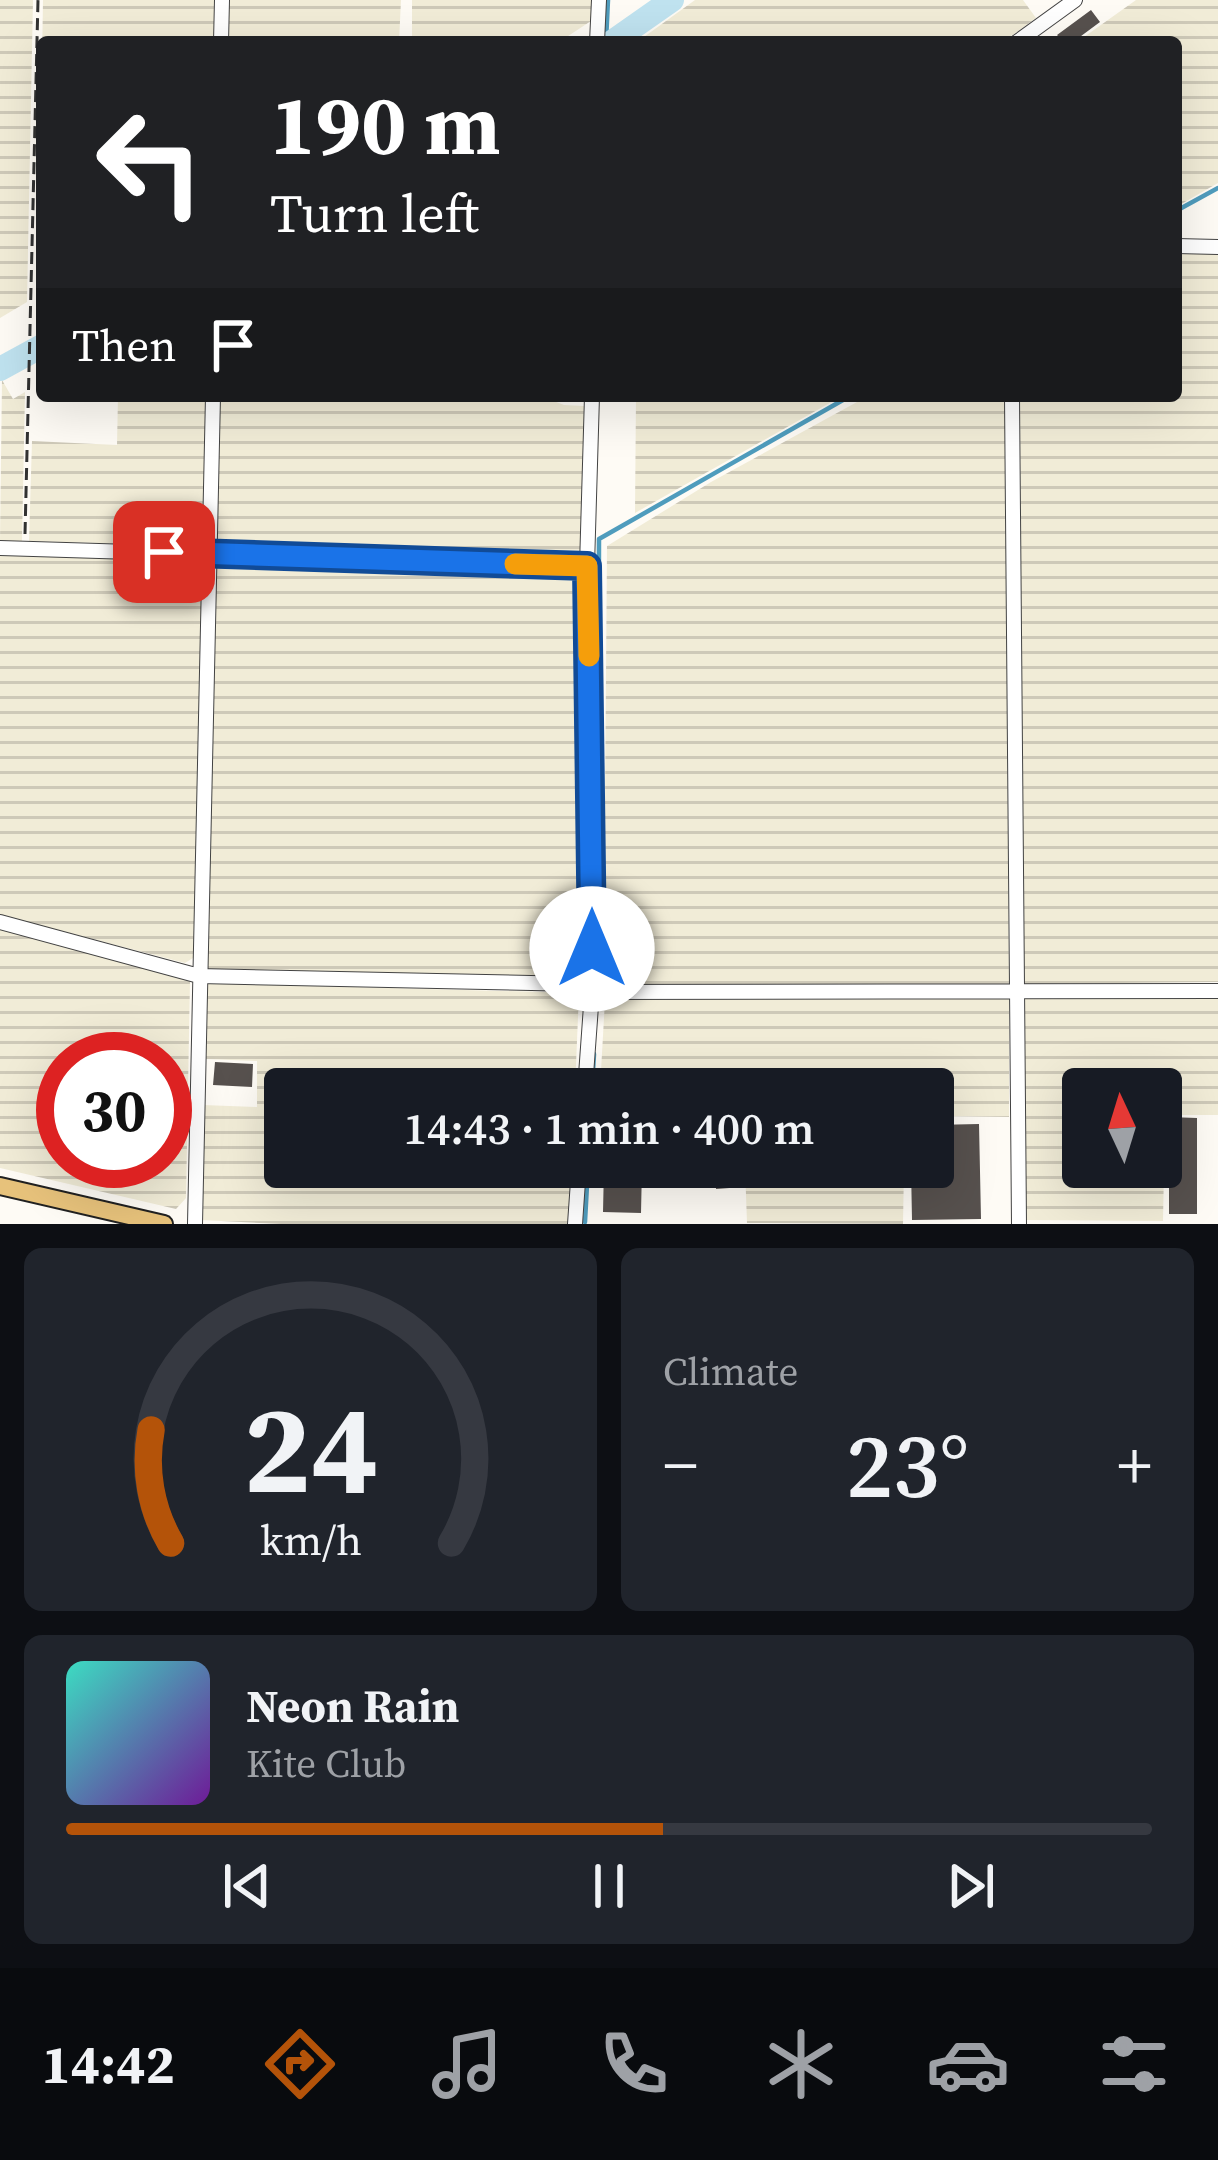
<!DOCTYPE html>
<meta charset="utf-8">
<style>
:root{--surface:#171b24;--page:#20242c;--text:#f1f3f6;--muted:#9ea1a6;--line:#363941;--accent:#b45309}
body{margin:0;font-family:"Source Serif 4",serif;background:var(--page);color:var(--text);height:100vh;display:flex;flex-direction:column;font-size:45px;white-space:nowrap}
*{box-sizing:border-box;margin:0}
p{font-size:39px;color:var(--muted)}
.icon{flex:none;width:66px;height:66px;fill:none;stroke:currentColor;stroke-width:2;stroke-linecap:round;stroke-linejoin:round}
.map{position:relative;height:1224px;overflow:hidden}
.sheet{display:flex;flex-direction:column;gap:24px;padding:24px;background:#0d0f14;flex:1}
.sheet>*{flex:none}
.top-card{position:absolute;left:36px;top:36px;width:1146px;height:366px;border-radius:12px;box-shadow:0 12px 48px #0002;background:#202124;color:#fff;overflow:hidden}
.needle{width:78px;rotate:356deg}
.controls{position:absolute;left:1062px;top:1068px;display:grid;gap:24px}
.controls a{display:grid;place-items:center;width:120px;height:120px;border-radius:12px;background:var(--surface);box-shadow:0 12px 48px #0002;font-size:60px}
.speed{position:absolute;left:36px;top:1032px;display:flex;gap:24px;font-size:60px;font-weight:700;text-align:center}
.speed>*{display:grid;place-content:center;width:156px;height:156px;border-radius:50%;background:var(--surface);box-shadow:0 12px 48px #0002;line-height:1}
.speed .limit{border:18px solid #d22;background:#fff;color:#111}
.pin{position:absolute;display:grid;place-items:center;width:102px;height:102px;color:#fff;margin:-51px;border-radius:24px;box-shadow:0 6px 18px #0006}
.me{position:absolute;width:132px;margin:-66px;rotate:0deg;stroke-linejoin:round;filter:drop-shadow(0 0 9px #0008)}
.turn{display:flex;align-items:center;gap:42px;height:252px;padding:0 36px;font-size:54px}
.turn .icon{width:156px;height:156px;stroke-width:2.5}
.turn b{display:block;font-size:84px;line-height:102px}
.then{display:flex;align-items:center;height:114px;padding:0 36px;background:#0003;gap:24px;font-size:45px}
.big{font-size:90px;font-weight:600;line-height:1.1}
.sheet .widget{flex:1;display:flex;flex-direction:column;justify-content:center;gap:18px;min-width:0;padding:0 42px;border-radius:18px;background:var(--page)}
.sheet .dial{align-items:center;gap:0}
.dial svg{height:312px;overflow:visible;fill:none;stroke:var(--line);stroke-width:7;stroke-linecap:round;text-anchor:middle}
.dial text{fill:var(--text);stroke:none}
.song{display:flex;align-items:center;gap:36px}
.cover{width:144px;height:144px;border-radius:18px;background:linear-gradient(135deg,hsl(170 70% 55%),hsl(280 70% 35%))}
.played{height:12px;border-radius:6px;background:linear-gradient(90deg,var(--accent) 55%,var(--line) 55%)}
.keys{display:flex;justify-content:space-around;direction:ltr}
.heat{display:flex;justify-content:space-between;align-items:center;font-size:66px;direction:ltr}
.sheet .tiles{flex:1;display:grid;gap:24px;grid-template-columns:1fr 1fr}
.widget:last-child{grid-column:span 2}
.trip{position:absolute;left:264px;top:1068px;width:690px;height:120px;border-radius:12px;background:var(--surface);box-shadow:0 12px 48px #0002;font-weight:600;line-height:120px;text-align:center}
.dock{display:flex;height:192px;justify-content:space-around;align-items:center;background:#090b0e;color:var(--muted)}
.dock .icon{width:84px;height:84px}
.dock .active{color:var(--accent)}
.dock b{font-size:54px;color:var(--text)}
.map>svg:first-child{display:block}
.farmland{fill:url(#farmland-rules);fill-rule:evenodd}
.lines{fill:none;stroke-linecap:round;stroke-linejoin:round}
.stream{stroke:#4f9cbd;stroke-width:4.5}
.river{stroke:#bfe2ef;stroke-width:24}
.building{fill:#57514e}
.minor-casing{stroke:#434343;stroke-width:16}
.major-casing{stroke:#212121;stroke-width:20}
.path{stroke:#323232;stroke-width:3;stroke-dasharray:12 6;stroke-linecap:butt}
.minor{stroke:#fff;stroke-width:14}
.major{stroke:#e7c27b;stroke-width:16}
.route-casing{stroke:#114b97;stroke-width:30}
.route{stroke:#1a73e8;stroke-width:21}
.slow{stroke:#f59e0b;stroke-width:21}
</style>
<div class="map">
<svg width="1218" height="1224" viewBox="0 0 1218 1224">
<defs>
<pattern id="farmland-rules" width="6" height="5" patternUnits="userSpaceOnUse" patternTransform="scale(3)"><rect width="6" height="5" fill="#f1ecd7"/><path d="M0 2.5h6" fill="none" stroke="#cec9b8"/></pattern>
</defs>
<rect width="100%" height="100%" fill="#fefbf5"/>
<path class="farmland" d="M0 0H33L27 302 0 318Z
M43 0H217L215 42H42V294L38 296Z
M229 0H401L399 42H228Z
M412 0H592L591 21 559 42H412Z
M695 0H1023L1036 18 1003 42H637Z
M1136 0H1218V183L1176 207V42H1077Z
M1176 252H1218V982L1023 984 1020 396H1176Z
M2 380 13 399 25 392 22 541H0Z
M118 396H205V546L29 541 32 441 117 445Z
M220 396H541L564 405 584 406 580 554 216 546Z
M636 396H842L635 513Z
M868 396H1005L1009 986H645L643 929H604L607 546 711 482Z
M0 554 197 560 204 567 193 958 185 963 0 915Z
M216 559 580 570V978L205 970Z
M0 929 190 981 186 1198 176 1209 0 1168ZM63 1059H165V1161H63Z
M207 983 579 993 575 1089H285V1167H572L570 1224H281L201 1220 203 1105 257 1107V1061L205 1059Z
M1218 997V1115H1165L1163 1221 1026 1220 1023 998ZM1083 1089H1161V1167H1083Z
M1009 999V1117L933 1116V1089H600L605 1000Z
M745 1167H904L903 1224 747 1223Z"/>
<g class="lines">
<path class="stream" d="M606 42 608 0
M1176 211 1218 188
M598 971 599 539 850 396
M592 1089 594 1054
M585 1222 588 1167"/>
<path class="river" d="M612 42 672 0
M0 369 42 346"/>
</g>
<path class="building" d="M1091 10 1100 22 1073 42H1063L1057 35Z
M606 939H625V948H631V971H616V983H606Z
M215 1062 253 1064 252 1087 213 1085Z
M1169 1117 1197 1118V1214H1169Z
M979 1124 981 1219 912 1220 911 1167H933V1125Z
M604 1167H642L641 1213 603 1212Z
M742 1167 743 1187 716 1189 715 1169Z"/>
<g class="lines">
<defs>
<path id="minor" d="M221 42 222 0
M597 42 599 0
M1017 42 1075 0
M1176 246 1218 247
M1012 396 1019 1224
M0 548 587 566
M0 922 199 976 578 984 592 992 1218 991
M585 1089 592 992 587 566 592 396
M195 1224 213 396
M575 1224 579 1167"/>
<path id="major" d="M0 1186 164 1224"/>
</defs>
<use href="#minor" class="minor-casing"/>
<use href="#major" class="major-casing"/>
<path class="path" d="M25 534 38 0"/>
<use href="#minor" class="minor"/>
<use href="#major" class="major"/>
</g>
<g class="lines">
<defs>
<path id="route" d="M164 552 587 566 592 949"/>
</defs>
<use href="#route" class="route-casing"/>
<use href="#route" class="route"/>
<path class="slow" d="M515 564 587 566 589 656"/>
</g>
</svg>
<div class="controls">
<a><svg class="needle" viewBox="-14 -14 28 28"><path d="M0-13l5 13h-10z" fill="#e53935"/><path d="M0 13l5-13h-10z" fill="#9ea1a6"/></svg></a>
</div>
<div class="speed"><div class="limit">30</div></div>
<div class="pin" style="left:164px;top:552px;background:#d93025"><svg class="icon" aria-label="arrive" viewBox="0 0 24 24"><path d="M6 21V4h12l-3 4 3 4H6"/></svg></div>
<svg class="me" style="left:592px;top:949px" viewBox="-20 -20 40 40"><circle r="19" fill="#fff"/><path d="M0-13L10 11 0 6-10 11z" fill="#1a73e8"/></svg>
<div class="trip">14:43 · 1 min · 400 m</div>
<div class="top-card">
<div class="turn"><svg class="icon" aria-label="left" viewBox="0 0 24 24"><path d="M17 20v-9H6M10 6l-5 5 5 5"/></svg><div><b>190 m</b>Turn left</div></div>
<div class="then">Then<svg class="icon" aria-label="arrive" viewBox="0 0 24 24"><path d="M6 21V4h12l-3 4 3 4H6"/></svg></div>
</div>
</div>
<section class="sheet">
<div class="tiles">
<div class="widget dial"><svg viewBox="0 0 100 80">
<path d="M14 69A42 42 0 1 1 86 69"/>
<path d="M14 69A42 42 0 0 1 9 40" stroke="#b45309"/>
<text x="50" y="56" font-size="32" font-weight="700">24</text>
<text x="50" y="72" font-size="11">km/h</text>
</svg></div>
<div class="widget"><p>Climate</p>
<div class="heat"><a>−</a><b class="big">23°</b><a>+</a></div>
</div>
<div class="widget">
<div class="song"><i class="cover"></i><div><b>Neon Rain</b><p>Kite Club</p></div></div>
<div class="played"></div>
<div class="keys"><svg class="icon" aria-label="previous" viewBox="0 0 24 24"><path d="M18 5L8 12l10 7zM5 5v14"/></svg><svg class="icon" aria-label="pause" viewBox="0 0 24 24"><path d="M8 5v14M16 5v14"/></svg><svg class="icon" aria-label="next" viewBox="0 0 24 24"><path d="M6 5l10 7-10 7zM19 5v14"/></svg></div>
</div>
</div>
</section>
<nav class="dock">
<b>14:42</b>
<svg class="icon active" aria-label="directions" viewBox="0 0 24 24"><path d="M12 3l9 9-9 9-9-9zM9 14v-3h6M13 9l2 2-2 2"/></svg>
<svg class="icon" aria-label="music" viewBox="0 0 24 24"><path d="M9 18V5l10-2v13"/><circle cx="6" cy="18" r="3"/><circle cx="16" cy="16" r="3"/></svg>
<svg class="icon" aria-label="phone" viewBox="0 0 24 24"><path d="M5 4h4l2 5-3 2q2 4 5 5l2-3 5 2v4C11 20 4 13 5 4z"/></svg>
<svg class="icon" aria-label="climate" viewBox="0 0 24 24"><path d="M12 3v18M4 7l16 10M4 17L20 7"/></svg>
<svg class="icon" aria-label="car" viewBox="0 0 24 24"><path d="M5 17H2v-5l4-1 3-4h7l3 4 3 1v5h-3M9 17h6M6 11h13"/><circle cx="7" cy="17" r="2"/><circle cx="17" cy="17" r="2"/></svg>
<svg class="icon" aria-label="filters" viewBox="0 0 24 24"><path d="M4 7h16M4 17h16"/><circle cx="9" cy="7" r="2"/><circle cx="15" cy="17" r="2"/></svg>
</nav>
